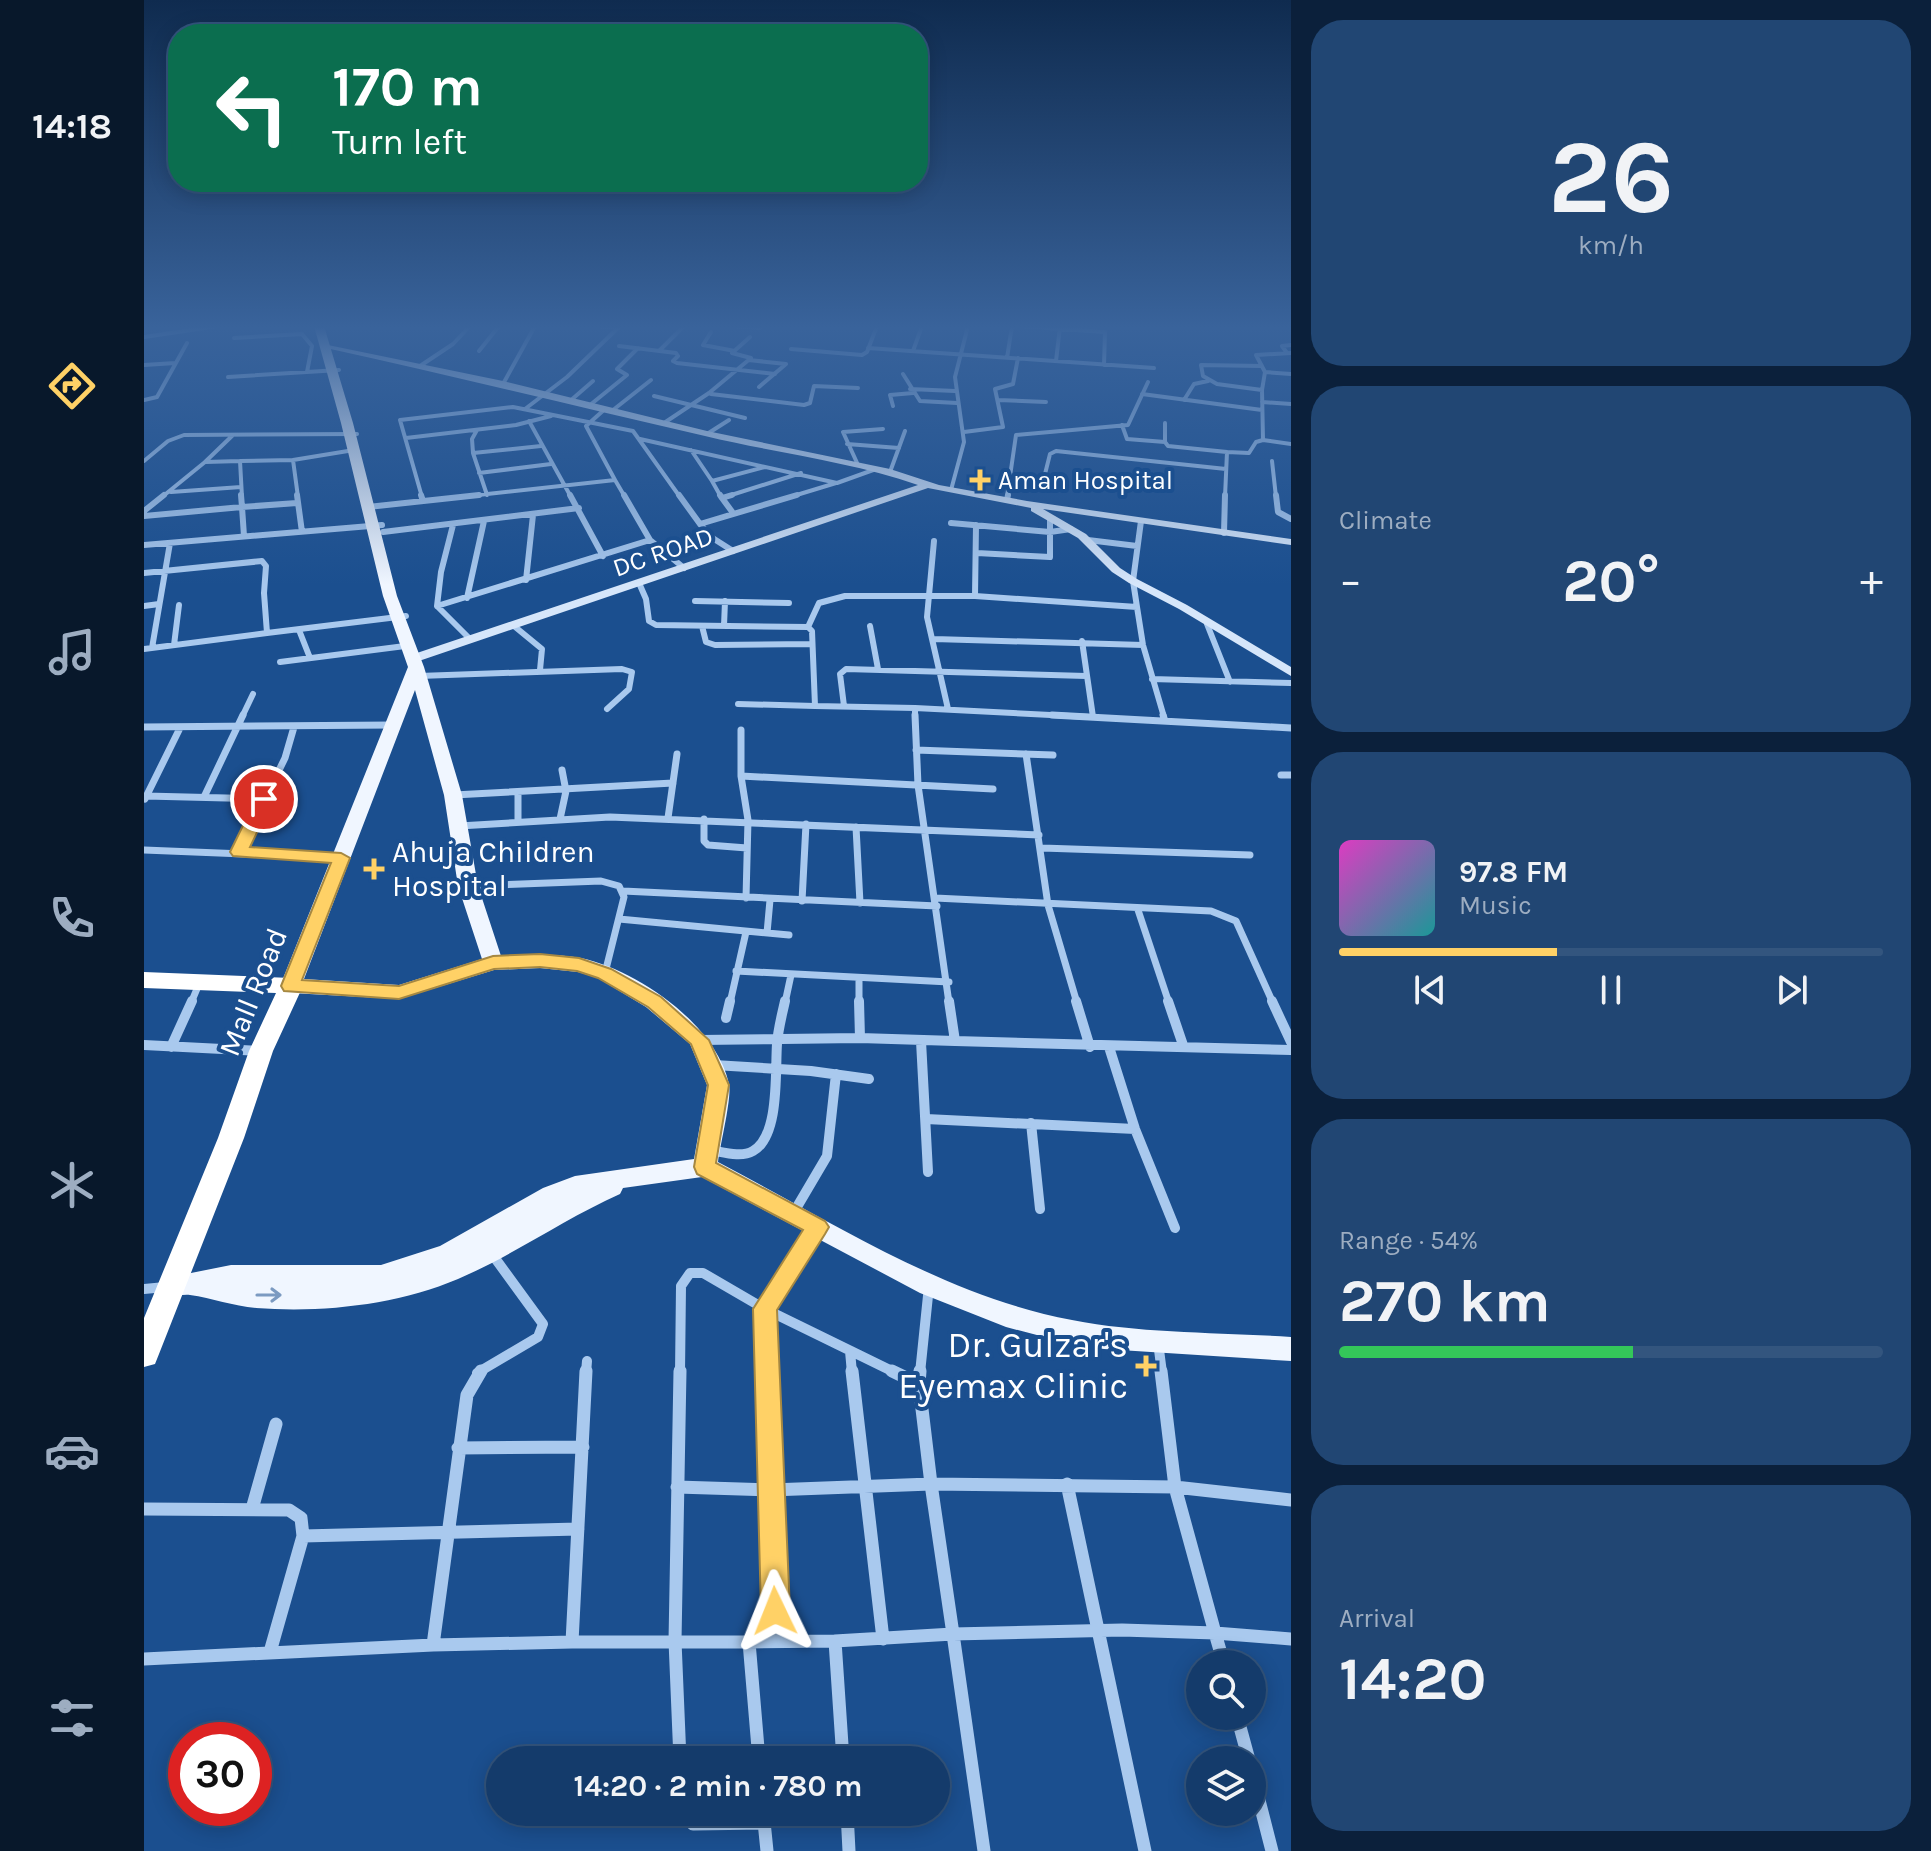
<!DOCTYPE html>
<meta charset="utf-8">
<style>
:root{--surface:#143b6b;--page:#214673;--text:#f1f3f6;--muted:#9dadc1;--line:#33557e;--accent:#ffd166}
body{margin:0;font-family:Karla,sans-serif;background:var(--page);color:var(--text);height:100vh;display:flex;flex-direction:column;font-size:30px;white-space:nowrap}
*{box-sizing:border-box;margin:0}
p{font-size:26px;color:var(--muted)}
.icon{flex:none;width:44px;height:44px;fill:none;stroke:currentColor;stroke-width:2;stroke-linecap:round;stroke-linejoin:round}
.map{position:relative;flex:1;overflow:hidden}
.drawer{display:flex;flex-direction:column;gap:20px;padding:20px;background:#0b203b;width:640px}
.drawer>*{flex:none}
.top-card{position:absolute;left:24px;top:24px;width:760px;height:168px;border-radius:32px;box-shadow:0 4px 20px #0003,0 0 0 2px var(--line);background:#0b6e4f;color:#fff;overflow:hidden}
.controls{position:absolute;left:1042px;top:1650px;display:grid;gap:16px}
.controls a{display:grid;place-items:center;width:80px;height:80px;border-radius:50%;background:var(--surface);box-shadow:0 4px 20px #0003,0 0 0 2px var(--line);font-size:40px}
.speed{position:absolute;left:24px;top:1722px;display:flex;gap:16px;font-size:40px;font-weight:700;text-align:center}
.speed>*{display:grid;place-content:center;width:104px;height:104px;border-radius:50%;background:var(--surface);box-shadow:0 4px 20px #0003,0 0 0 2px var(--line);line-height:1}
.speed .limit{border:12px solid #d22;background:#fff;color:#111}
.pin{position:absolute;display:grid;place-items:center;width:68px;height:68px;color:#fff;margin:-34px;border:4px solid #fff;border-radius:50%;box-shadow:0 2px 8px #0007}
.me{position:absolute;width:88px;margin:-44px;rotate:358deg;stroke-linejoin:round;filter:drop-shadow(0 0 6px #0008)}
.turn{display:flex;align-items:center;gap:28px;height:168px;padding:0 32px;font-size:36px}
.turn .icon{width:104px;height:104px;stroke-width:2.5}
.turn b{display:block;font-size:56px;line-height:68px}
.big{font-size:60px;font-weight:700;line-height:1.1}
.drawer .card{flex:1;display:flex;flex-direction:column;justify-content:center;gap:12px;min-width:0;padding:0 28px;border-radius:32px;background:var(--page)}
.drawer .dial{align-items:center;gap:0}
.dial b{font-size:104px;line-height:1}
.song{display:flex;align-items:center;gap:24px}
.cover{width:96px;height:96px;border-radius:12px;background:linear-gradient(135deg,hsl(310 70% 55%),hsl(180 70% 35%))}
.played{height:8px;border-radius:4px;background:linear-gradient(90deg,var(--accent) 40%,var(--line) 40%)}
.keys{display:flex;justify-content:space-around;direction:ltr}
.heat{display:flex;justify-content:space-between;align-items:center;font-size:44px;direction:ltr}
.charge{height:12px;border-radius:6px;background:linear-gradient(90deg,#34c759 54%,var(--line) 0)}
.trip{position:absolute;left:342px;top:1746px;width:464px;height:80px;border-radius:40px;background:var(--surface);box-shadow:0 4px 20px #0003,0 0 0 2px var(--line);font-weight:700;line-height:80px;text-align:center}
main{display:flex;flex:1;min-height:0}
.dock{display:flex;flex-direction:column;width:144px;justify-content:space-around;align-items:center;background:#08182b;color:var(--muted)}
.dock .icon{width:56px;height:56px}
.dock .active{color:var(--accent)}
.dock b{font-size:36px;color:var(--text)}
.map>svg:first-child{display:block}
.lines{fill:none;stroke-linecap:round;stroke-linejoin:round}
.street-far4{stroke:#a9c9ee;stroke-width:4}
.street-far3{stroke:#a9c9ee;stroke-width:6}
.street-far2{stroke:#a9c9ee;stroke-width:7}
.street-far1{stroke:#a9c9ee;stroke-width:10}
.street{stroke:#a9c9ee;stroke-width:13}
.secondary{fill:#d6e6fa;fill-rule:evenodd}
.primary{fill:#f0f6ff;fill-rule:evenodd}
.highway{fill:#fff;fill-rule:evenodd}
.oneway{stroke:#7b9ac1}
.route{fill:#ffd166;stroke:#a68842;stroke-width:2}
.poi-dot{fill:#ffd166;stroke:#1b4f8f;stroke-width:3}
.labels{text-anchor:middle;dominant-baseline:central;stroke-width:8;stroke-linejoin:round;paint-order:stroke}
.far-poi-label{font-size:26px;fill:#fff;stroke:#1b4f8f;text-anchor:start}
.far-street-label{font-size:26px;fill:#fff;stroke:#1b4f8f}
.poi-label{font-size:30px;fill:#fff;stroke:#1b4f8f;text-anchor:start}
.street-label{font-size:30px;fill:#fff;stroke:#1b4f8f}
.near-poi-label{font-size:36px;fill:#fff;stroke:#1b4f8f;text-anchor:end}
</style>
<main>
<nav class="dock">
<b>14:18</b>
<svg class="icon active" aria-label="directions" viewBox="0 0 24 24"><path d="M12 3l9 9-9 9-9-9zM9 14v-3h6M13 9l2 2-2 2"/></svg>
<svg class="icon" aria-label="music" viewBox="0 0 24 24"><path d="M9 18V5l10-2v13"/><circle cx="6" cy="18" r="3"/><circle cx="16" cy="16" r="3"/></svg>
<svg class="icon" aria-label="phone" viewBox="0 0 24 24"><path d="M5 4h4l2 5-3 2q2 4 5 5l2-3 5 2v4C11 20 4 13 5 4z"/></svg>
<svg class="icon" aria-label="climate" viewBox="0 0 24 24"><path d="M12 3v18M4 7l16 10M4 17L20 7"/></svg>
<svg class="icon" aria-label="car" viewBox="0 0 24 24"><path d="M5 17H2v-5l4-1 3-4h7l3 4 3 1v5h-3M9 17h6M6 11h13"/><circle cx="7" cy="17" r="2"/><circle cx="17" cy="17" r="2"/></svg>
<svg class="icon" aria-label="filters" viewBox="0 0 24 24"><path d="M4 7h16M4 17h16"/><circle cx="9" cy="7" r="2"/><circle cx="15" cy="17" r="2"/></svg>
</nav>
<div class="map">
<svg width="1147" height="1851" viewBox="0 0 1147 1851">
<rect width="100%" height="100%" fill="#1b4f8f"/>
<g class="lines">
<path class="street-far4" d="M448 326 475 328
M583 326 616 328
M874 326 961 332 960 365
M567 332 559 345 591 351
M0 337 74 326
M606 337 588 353 607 358
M90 338 158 334 168 346 163 372
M475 346 532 353 534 356 529 361 533 363 631 374
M724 348 1010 368
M647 349 718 355 723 352 733 326
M335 351 355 326
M515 351 540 326
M769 351 778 326
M1143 353 1138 346 1147 345
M1147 353 1112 355 1121 372 1118 390 1119 440 1147 444
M863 358 868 326
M605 360 642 364
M912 361 916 327
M0 365 31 363
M276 366 309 344 326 326
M1118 366 1057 365 1059 376 1073 384 1118 390
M1121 372 1147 374
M759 374 776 401 813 403
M84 377 195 370
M359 384 391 326
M615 387 642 364
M766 389 811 391
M567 394 660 405 666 403 670 386 714 388
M998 394 1118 410
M510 396 601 418
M0 400 13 397 43 343
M854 400 902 402
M1040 400 1050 384 1064 381
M426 401 449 381
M1118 402 1147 404
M446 405 483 375 473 369 494 348
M749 406 746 395 769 393
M381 409 423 377 476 326
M461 409 442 426 471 480
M469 410 507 380
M385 421 427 497
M520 423 565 393 607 358
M1021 423V442L1024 446 1083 452 1081 497
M978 425 983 439 1021 442
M333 430 328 439 329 453 397 446
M820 432 859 427 851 389 869 384 874 358
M563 434 585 420
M262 438 372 425 407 416
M496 439 693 483 732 469
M703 444 755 448
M547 450 568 481
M1083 452 1105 453 1112 442 1119 440
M329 453 343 495
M149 460 210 450
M0 461 24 441 40 435 213 434
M1128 461 1132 497
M61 462 89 435
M714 465 699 432 739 429
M746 472 761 431
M335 473 407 464
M901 474 906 454 912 451 1082 469
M807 490 820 442 811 377 824 326
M27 492 97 487
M18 497 61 462 96 461
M98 497 96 461 149 460 154 497
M278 497 256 420 369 407 489 431 536 497
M316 497 471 480 481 497
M577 497 568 481 621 467
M581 497 657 473
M646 497 692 483
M863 497 872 435 984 425 1004 382"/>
<path class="street-far3" d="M97 495 98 507 153 503
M153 495 158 532
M277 495 279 501
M426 495 459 556
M480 495 506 540 540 568
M535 495 556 524
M576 495 578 498
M588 495 578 498 589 513
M1132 495 1134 512 1147 519
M863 500 864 495
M224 507 335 495
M0 511 20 495
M0 516 98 507 100 536
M807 523 906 532 927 529
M309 525 297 572 293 606 326 639
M239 532 435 508
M1080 533 1081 495
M944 540 993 546
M790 541 783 617 804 709
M0 545 238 525
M589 551 567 537 556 524 653 495
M833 553 906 557V518
M0 573 118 561 122 566 120 593 123 633 0 649
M382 580 389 515
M495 583 502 599 505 621 512 625 664 627 668 631 671 706 771 708
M831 596 832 525
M323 598 340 521
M551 601 645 603
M0 606 15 604
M293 606 506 540
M993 607 989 581 997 521
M1063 624 1086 682
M370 626 398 649 396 670
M558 626 562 642 571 645 668 644
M580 626 581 601
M726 626 734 669
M664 627 675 603 701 596H831L993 607 999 645 1020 717
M155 630 166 658
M123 633 262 616
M790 639 999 645
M938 641 949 717
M30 645 35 605
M8 648 26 543
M136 662 261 646
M275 676 478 669 488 672 485 689 463 709
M1008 679 1147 683
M594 704 671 706
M700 706 696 674 702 669 942 676
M98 717 109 694
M771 717V708L946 717"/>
<path class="street-far2" d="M771 715 774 785 805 1003
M908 715 1147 728
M1019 715 1021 721
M0 727 249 725
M597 730V776L604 820 602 898
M772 750 909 755
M882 754 904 905 933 1003
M1137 775H1147
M597 776 849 789
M374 792V822
M310 795 529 783
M2 796 120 799
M60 797 99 715
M1 799 36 728
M524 818 533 754
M416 819 422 791 418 770
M560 819V841L564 845 603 848
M315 826 466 817 895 835
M712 827 716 903
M898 848 1106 855
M0 850 197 858
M95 852 141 758 150 727
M324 886 457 881 475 886 480 897 461 973
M479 891 793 906
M791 898 1067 911 1092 921 1129 1003
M658 901 662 824
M994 910 1025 1003
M475 919 645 935
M623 933 626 900
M592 971 805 982
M715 978V1003
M47 1003 55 984
M586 1003 602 932
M641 1003 647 975"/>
<path class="street-far1" d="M715 1001 716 1038
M805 1001 811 1041 1147 1050
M932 1001 946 1047
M1024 1001 1039 1045
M1128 1001 1147 1042
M582 1018 586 1001
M556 1040 716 1038 811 1041
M777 1041 784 1172
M0 1045 116 1051
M27 1047 48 1001
M965 1047 991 1129 1031 1228
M570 1065 667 1071 725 1079
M782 1119 991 1129
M887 1123 896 1209
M566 1150C579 1152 597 1158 609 1151 636 1136 631 1071 633 1044 634 1029 638 1015 641 1001
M650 1212 683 1156 692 1074
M0 1289 21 1287
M1014 1342 1018 1373
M706 1351 708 1373
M333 1373 394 1337 399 1324 348 1254
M442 1373 443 1361
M536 1373 537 1286 546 1273H559L621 1309 673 1228
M623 1373 621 1309 752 1373
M776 1373 785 1286"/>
<path class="street" d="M337 1371 323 1395 289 1645 428 1642
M442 1371 428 1642H605
M536 1371 531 1641 536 1760
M623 1371 627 1490
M708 1371 739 1639
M1017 1371 1031 1487 1147 1500
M775 1384 776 1371
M314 1448 439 1447
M787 1484 1031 1487 1071 1633 978 1630 809 1634Z
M923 1484 1001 1851
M533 1487 627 1490
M627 1490 787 1484 775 1384 748 1371
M627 1490 632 1641
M0 1509 145 1510 157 1518 159 1536 126 1652
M108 1509 132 1424
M159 1536 434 1529
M1071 1633 1147 1639
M1071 1633 1080 1664
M691 1641 809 1634 840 1851
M0 1659 289 1645
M1093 1716 1105 1760
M615 1760 605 1642 691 1641 699 1760
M1108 1773 1128 1851
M539 1812 549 1824 620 1823
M619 1812 623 1851
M703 1812 705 1851"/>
<path class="secondary" d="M179 344 359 381 563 431 746 469 795 485 883 501 1147 539V545L899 509 942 534 976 568 993 579 1043 605 1147 667V676L1035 609 985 583 968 572 934 538 887 511V508L784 488 272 662H264V656L774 485C705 461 631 453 561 436 434 407 309 376 182 348Z"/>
<path class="primary" d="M170 326H180L209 423 253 596 280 667 318 795 334 886 357 956C383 955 410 953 437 958 493 970 572 1024 585 1084 588 1098 576 1145 574 1162 686 1221 803 1297 928 1320 999 1334 1075 1332 1147 1337V1361L960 1349 927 1344 862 1327 776 1293 558 1177 479 1188 476 1194C420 1219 370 1255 314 1279 252 1305 179 1313 112 1308 89 1306 68 1298 46 1295 35 1294 28 1299 17 1295L13 1287 17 1279 87 1265H237L296 1246 399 1188 431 1176 550 1159 563 1085 546 1044 502 1007 454 978 434 972 396 968 350 970 255 999 147 993 140 991 136 986 264 667 239 596 197 423ZM271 690 300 795 314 886 338 959 255 985 160 979Z"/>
<path class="highway" d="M0 972 147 978 155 980 159 986 129 1051 100 1138 15 1354 11 1364 0 1367V1318L74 1138 105 1051 132 993 0 988Z"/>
</g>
<defs><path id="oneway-shaft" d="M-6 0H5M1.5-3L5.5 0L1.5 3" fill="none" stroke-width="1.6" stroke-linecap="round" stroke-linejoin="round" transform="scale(2)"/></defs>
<use class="oneway" href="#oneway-shaft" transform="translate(125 1295)"/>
<linearGradient id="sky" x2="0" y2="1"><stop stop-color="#0f2b4f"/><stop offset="0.56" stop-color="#39639b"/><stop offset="1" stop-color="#39639b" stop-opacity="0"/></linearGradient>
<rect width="1147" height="585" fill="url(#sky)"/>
<path class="route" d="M120 794 129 799 106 847 197 853 206 858 158 980 255 986 349 956 396 954 435 958 467 969 517 997 565 1040 585 1085 572 1163 681 1221 685 1227 681 1234 633 1310 646 1611 641 1621 631 1625 621 1621 617 1611 609 1309 659 1230 553 1174 550 1167 564 1085 547 1044 504 1007 454 978 433 971 396 967 350 969 255 999 140 991 137 986 187 863 89 856 86 852 112 799Z"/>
<g class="poi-dot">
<path d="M832 468h8v8h8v8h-8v8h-8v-8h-8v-8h8z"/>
<path d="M226 857h8v8h8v8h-8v8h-8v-8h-8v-8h8z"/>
<path d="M998 1354h8v8h8v8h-8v8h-8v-8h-8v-8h8z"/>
</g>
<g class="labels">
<g class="far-poi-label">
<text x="854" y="480">Aman Hospital</text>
</g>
<g class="far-street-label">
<text transform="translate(519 552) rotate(-19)">DC ROAD</text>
</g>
<g class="poi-label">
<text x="248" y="852">Ahuja Children<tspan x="248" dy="34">Hospital</tspan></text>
</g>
<g class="street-label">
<text transform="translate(109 992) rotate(-68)">Mall Road</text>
</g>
<g class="near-poi-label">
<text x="984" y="1345">Dr. Gulzar's<tspan x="984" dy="41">Eyemax Clinic</tspan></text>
</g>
</g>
</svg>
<div class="controls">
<a><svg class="icon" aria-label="search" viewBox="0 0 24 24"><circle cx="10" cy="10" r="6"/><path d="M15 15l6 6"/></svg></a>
<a><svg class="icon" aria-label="layers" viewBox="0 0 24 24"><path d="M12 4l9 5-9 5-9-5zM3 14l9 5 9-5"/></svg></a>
</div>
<div class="speed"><div class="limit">30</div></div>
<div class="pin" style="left:120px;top:799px;background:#d93025"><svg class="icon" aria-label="arrive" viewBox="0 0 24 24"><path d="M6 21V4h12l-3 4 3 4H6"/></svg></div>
<svg class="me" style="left:631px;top:1611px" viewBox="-20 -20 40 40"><path d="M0-17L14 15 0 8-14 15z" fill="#ffd166" stroke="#fff" stroke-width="4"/></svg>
<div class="trip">14:20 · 2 min · 780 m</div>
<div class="top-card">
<div class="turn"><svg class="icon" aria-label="left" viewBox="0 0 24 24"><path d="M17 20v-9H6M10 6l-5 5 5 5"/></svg><div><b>170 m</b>Turn left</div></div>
</div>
</div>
<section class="drawer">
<div class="card dial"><b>26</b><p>km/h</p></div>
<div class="card"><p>Climate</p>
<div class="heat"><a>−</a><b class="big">20°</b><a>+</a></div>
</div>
<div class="card">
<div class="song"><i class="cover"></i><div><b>97.8 FM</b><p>Music</p></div></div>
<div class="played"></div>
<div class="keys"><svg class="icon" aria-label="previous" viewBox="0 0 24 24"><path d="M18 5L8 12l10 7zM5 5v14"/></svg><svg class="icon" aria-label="pause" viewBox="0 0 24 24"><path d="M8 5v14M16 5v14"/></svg><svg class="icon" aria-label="next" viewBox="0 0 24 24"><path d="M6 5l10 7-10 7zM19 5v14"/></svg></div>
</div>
<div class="card"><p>Range · 54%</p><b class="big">270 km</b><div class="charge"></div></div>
<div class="card"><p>Arrival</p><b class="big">14:20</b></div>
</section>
</main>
